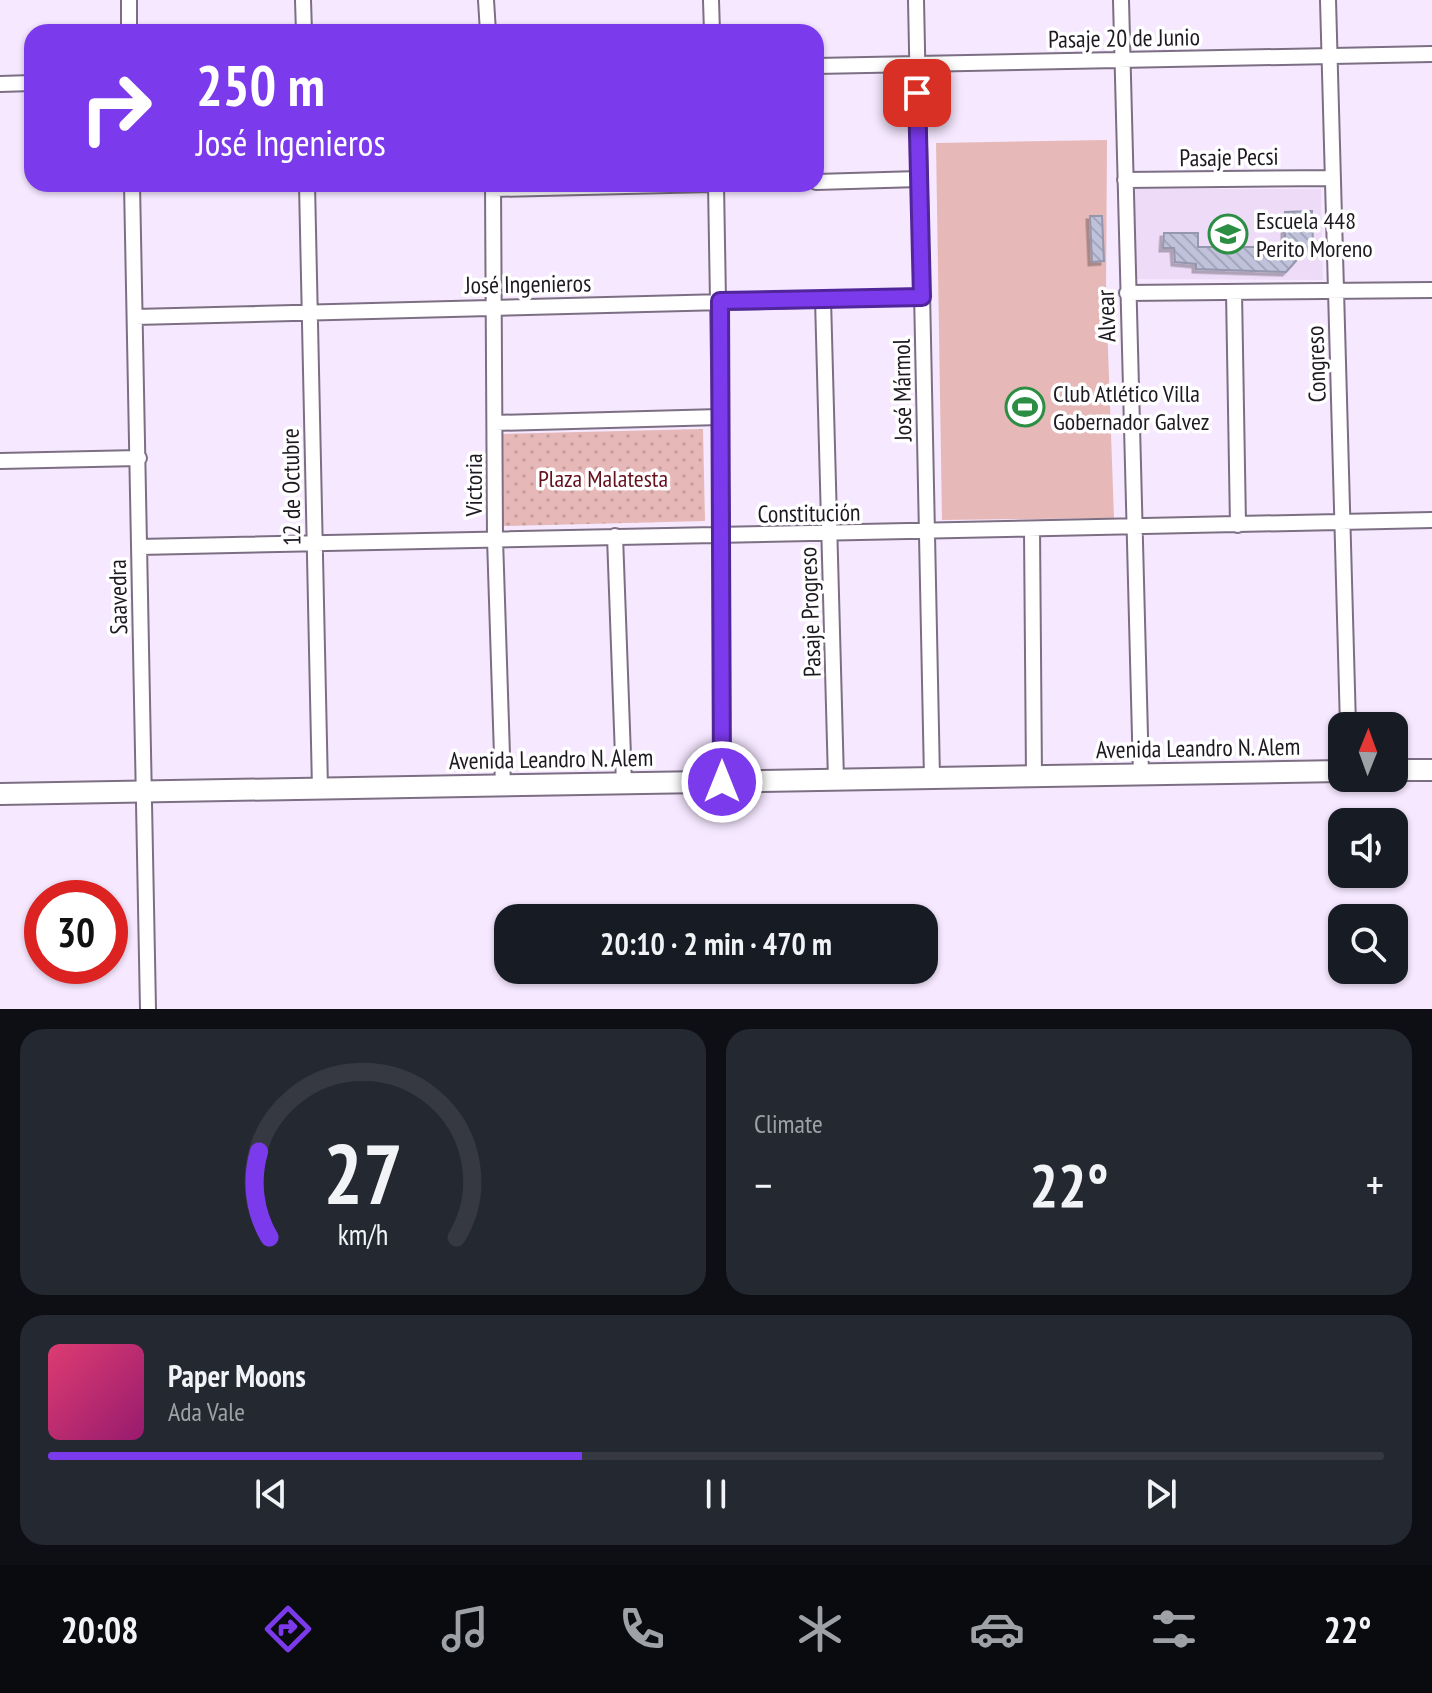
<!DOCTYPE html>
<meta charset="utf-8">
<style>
:root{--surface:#171b24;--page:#242831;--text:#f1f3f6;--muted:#9ea1a6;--line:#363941;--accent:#7c3aed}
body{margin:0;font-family:"PT Sans Narrow",sans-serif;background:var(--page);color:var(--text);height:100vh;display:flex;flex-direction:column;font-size:30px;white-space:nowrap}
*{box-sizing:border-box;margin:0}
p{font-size:26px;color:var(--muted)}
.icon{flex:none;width:44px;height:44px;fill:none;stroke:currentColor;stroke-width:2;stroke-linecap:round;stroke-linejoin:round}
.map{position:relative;height:1009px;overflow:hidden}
.drawer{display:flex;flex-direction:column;gap:20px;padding:20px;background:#0d0f14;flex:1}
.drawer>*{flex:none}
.top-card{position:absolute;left:24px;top:24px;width:800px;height:168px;border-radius:24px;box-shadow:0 2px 6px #0004;background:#7c3aed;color:#fff;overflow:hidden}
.needle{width:52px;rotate:1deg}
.tools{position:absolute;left:1328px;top:712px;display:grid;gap:16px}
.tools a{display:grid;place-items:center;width:80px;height:80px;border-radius:16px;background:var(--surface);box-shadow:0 2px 6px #0004;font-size:40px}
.speed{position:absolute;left:24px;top:880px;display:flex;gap:16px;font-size:40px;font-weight:700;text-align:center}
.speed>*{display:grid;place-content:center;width:104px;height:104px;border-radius:50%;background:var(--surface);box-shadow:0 2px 6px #0004;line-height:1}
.speed .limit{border:12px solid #d22;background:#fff;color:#111}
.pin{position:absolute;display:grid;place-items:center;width:68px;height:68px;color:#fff;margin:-34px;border-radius:16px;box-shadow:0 4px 12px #0006}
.me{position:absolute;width:88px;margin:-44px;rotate:0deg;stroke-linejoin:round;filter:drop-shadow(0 0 6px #0008)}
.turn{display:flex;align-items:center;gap:28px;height:168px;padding:0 40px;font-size:36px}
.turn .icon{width:104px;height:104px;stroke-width:2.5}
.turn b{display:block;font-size:56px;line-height:68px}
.big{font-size:60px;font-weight:700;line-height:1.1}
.drawer .card{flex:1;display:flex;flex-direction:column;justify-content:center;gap:12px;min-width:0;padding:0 28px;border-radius:24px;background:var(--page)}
.drawer .dial{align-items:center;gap:0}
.dial svg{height:208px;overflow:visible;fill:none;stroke:var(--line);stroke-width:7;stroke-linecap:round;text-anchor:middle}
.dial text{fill:var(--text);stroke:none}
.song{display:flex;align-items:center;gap:24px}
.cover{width:96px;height:96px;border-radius:12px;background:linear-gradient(135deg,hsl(340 70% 55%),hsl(320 70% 35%))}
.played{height:8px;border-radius:4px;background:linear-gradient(90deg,var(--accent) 40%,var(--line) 40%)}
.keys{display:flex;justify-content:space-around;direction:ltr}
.heat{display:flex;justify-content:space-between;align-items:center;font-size:44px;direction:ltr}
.drawer .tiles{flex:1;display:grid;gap:20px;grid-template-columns:1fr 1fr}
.card:last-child{grid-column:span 2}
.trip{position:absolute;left:494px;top:904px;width:444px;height:80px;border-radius:24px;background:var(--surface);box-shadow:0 2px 6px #0004;font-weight:700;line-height:80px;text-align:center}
.menu{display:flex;height:128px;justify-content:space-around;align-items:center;background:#090b0e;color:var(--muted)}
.menu .icon{width:56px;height:56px}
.menu .selected{color:var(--accent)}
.menu b{font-size:36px;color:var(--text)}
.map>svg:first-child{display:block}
.built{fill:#eedbf8}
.park{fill:url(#park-dots)}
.garden{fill:#e6b8b7}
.building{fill:url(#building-back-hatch);stroke:#9497ae;stroke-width:2;filter:url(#shadow)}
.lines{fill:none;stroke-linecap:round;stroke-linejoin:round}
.street-casing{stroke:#7c6f83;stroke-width:18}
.secondary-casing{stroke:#7c6f83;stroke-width:24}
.street{stroke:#fff;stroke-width:14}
.secondary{stroke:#fff;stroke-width:20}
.route-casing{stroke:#51269a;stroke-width:20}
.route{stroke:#7c3aed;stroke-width:14}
.labels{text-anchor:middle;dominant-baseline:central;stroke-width:7;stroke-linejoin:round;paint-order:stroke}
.street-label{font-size:24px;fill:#1e1921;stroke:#fff}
.poi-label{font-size:24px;fill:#1e1921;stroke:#fff;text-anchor:start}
.park-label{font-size:24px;fill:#64111c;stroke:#fff}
</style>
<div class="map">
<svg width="1432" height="1009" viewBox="0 0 1432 1009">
<defs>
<pattern id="park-dots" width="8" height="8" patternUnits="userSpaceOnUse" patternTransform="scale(2)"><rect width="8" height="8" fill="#e6b8b7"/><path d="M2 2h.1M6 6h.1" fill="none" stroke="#c59e9d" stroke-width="1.8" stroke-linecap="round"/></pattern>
<pattern id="building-back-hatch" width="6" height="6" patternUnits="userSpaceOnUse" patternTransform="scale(2)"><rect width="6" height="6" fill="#bfc2da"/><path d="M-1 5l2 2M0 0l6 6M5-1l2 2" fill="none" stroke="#a4a6bb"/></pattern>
<filter id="shadow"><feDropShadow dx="-3.5" dy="3.5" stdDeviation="0" flood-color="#0004"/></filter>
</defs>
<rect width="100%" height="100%" fill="#f6e8ff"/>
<path class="built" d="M1133 189H1321L1323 280 1135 279Z"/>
<path class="park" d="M703 429 705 521 503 526 501 434Z"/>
<path class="garden" d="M1107 140 1106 294 1114 518 942 520 936 143Z"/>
<path class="building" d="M1312 211 1313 247 1298 248 1296 261 1286 272 1196 269V264L1175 262 1174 248H1163L1164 233H1198V247H1285V212Z
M1090 216H1102L1104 261 1092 262Z"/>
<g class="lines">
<defs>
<path id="street" d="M129 0V32
M303 0 304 32
M486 0 488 32
M711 0 712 32
M916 0 932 778
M1121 0 1141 775
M1328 0 1348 726
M816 66 1432 54
M0 84 32 83
M1125 180 1333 178
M816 182 919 179
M132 184 148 1009
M307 184 320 789
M493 184 495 539 503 786
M716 184 722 537V782
M493 189 713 184
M1234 292 1238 525
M1127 293 1432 290
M823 299 836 780
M135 317 922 297
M495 423 720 417
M0 461 139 458
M1032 529 1034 777
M615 536 624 784
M139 547 1432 520"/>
<path id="secondary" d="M1394 770H1432
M0 794 1342 771"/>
</defs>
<use href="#street" class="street-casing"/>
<use href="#secondary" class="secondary-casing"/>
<use href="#street" class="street"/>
<use href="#secondary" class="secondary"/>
</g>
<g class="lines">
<defs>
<path id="route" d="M722 782 720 301 922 297 917 93"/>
</defs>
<use href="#route" class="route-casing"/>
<use href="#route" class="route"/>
</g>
<defs>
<symbol id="school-ring" viewBox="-11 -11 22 22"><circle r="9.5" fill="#fff" stroke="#2b8e42" stroke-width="1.5"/><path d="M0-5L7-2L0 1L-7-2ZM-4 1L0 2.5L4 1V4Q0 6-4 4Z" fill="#2b8e42"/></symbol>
<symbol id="stadium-ring" viewBox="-11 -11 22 22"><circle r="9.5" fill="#fff" stroke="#2b8e42" stroke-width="1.5"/><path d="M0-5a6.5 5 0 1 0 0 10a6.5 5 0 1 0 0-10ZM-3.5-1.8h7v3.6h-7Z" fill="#2b8e42"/></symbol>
</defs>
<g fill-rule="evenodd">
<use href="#school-ring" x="1206" y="212" width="44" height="44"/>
<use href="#stadium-ring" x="1003" y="385" width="44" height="44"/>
</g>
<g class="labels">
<g class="street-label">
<text transform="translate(1124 38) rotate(-1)">Pasaje 20 de Junio</text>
<text transform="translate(1229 157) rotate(-1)">Pasaje Pecsi</text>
<text transform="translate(528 284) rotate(-1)">José Ingenieros</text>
<text transform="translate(1106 316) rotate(-92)">Alvear</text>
<text transform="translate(1316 364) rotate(-92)">Congreso</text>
<text transform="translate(902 390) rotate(-91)">José Mármol</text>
<text transform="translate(473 485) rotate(-90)">Victoria</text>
<text transform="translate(291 487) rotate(-91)">12 de Octubre</text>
<text transform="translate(809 513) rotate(-1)">Constitución</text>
<text transform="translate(118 597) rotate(-91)">Saavedra</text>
<text transform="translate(810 612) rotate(-92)">Pasaje Progreso</text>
<text transform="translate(1198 748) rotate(-1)">Avenida Leandro N. Alem</text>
<text transform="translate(551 759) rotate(-1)">Avenida Leandro N. Alem</text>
</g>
<g class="poi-label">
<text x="1256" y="220">Escuela 448<tspan x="1256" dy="28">Perito Moreno</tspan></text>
<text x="1053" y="393">Club Atlético Villa<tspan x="1053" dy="28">Gobernador Galvez</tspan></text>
</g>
<g class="park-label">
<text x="603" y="478">Plaza Malatesta</text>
</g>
</g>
</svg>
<div class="tools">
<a><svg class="needle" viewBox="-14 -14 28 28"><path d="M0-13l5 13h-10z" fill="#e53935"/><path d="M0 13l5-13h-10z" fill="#9ea1a6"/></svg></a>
<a><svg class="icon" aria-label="sound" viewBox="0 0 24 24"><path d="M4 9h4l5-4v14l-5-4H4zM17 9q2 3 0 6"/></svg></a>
<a><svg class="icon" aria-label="search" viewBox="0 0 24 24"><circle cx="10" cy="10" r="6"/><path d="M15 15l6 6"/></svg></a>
</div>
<div class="speed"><div class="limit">30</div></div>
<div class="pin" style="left:917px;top:93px;background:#d93025"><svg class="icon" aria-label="arrive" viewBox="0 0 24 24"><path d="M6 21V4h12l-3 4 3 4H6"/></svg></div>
<svg class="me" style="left:722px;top:782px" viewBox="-20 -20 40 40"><circle r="17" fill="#7c3aed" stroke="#fff" stroke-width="3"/><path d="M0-11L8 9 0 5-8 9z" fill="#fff"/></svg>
<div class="trip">20:10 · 2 min · 470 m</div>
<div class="top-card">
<div class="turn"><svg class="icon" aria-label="right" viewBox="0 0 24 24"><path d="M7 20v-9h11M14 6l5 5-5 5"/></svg><div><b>250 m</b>José Ingenieros</div></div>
</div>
</div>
<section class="drawer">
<div class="tiles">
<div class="card dial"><svg viewBox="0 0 100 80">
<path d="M14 69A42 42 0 1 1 86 69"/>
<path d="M14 69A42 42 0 0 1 10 36" stroke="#7c3aed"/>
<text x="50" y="56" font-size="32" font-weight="700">27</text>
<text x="50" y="72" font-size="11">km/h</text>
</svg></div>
<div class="card"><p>Climate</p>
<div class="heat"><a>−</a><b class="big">22°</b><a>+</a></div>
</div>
<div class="card">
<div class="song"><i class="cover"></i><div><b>Paper Moons</b><p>Ada Vale</p></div></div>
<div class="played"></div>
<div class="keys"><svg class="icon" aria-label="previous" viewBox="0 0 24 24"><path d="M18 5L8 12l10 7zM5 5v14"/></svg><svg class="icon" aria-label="pause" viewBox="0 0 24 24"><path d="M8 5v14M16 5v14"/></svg><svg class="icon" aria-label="next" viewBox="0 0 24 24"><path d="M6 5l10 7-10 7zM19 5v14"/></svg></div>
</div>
</div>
</section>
<nav class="menu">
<b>20:08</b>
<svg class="icon selected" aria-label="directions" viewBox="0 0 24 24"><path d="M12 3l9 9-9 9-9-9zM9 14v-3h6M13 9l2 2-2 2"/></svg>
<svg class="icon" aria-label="music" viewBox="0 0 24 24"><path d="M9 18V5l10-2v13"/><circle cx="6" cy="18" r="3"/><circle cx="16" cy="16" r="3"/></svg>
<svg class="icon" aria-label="phone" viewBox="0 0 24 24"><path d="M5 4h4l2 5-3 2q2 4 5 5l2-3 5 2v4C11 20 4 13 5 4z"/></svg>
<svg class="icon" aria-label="climate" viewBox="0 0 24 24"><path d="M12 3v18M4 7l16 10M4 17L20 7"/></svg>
<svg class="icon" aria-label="car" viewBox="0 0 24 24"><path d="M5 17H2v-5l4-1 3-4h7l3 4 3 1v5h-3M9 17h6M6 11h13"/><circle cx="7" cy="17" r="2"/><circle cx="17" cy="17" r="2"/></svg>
<svg class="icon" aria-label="filters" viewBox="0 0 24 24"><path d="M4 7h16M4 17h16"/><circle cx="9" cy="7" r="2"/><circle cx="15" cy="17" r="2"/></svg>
<b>22°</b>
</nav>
